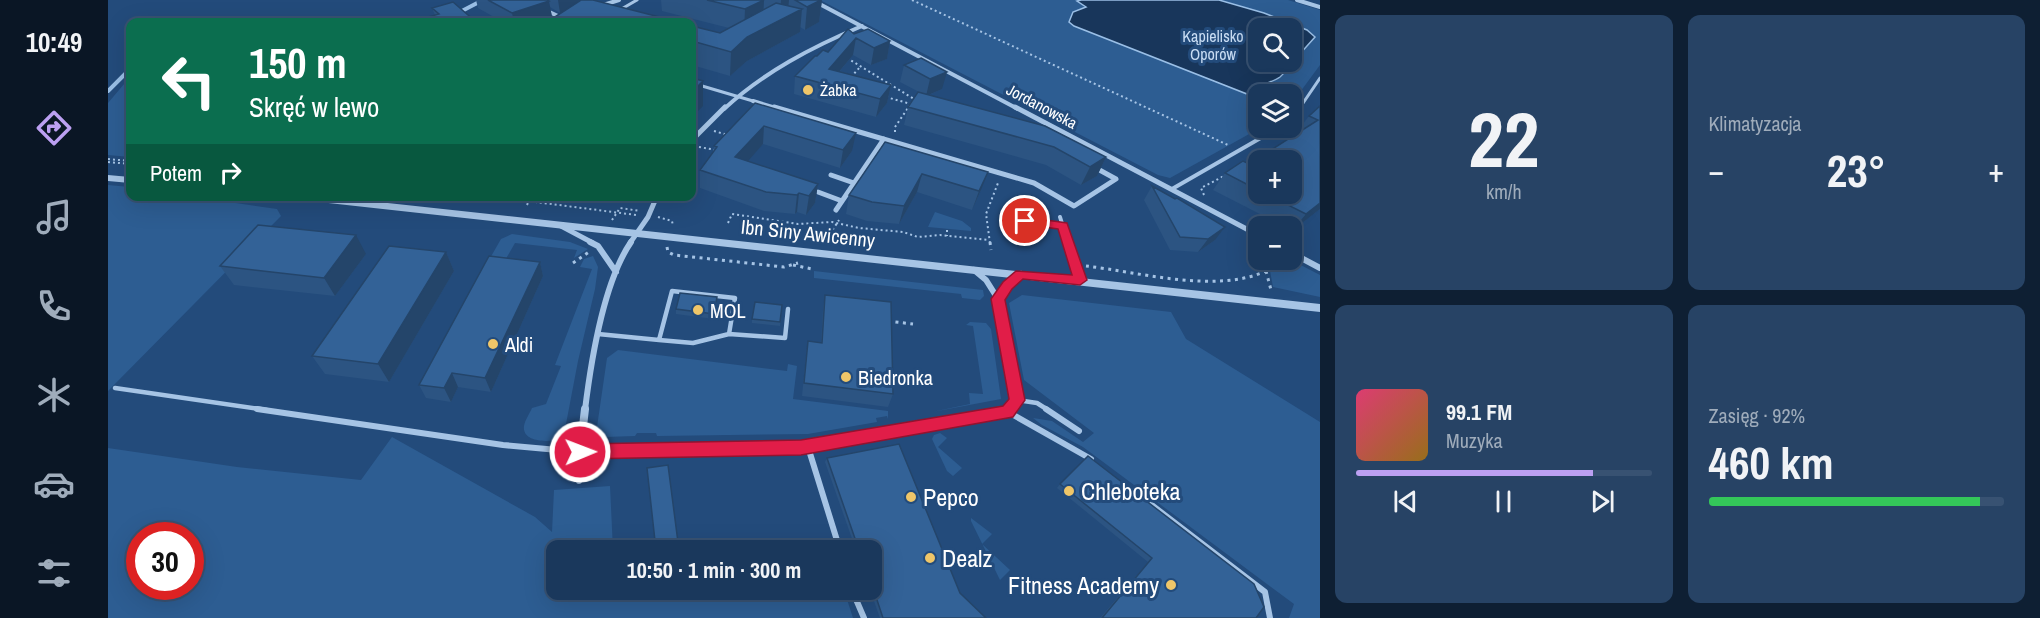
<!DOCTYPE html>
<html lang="pl">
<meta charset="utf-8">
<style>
:root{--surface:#1a385c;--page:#274365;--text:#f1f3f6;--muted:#9facbb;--line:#385272;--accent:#bca0f2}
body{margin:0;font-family:"Archivo Narrow",sans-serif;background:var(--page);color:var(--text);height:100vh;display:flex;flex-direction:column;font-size:22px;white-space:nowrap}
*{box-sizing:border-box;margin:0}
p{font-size:20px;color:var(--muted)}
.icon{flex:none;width:33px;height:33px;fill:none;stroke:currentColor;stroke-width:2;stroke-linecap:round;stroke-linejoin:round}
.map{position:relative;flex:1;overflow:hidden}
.panel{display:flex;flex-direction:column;gap:15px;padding:15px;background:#0e1f33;width:720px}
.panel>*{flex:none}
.guide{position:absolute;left:18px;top:18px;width:570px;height:183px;border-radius:12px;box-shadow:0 6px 24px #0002,0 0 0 2px var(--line);background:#0b6e4f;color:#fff;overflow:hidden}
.tools{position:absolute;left:1140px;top:18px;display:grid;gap:12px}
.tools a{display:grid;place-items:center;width:54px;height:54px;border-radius:12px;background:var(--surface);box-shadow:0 6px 24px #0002,0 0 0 2px var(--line);font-size:30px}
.speed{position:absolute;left:18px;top:522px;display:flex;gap:12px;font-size:30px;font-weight:700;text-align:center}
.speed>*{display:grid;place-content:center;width:78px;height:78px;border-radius:50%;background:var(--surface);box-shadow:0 6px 24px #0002,0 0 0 2px var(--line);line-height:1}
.speed .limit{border:9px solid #d22;background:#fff;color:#111}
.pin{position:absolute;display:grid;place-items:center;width:51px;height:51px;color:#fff;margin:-26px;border:3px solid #fff;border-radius:50%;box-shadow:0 2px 6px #0007}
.me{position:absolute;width:66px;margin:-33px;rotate:89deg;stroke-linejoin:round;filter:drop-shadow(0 0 4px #0008)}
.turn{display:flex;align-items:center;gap:21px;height:126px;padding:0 24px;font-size:27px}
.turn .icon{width:78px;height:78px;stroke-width:2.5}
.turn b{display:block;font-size:42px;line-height:51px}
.then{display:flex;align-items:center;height:57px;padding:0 24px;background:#0003;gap:12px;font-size:22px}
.big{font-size:45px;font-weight:700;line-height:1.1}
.panel .card{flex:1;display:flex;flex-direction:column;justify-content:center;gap:9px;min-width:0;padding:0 21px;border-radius:12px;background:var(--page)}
.panel .dial{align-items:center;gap:0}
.dial b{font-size:78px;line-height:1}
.song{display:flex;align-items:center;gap:18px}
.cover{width:72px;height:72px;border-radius:9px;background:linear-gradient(135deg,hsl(340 70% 55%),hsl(40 70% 35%))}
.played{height:6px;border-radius:3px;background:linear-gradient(90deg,var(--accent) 80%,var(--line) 80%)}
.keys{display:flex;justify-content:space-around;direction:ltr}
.heat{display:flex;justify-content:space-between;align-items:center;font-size:33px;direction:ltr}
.charge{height:9px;border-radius:4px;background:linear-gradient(90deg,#34c759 92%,var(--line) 0)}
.panel .tiles{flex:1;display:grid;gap:15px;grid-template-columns:repeat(2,1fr)}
.trip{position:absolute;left:438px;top:540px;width:336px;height:60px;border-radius:12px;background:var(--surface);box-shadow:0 6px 24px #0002,0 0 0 2px var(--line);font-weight:700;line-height:60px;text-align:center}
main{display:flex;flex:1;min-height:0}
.menu{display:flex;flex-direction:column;width:108px;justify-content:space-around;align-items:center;background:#0a1625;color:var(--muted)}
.menu .icon{width:42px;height:42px}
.menu .active{color:var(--accent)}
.menu b{font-size:27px;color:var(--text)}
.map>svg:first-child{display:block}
.green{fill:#2d5d92;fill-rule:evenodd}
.water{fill:#18365b;stroke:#9abfe6;stroke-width:1.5;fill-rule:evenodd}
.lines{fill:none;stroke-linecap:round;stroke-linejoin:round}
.stream{stroke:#9abfe6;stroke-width:4}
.path-far2{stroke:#a6c4e5;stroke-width:2;stroke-dasharray:2 3;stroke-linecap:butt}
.path-far1{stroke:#a6c4e5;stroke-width:3;stroke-dasharray:3 4.5;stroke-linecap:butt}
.path{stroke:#a6c4e5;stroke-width:4;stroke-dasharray:4 6;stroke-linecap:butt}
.service-far3{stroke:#a6c4e5;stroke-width:3}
.service-far2{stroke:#a6c4e5;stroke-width:4}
.service-far1{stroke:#a6c4e5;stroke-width:4.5}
.service{stroke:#a6c4e5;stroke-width:6}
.minor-far3{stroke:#a6c4e5;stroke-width:4}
.minor-far2{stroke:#a6c4e5;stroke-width:5}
.minor-far1{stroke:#a6c4e5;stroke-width:6}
.minor{stroke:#a6c4e5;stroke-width:8}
.tertiary{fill:#a6c4e5;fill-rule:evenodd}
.wall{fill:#2c5482;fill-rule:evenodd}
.shaded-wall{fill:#24456a}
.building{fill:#336297;stroke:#24456a;stroke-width:1.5}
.route{fill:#e11d48;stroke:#92132f;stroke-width:1.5}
.poi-dot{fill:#efc669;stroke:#234b7b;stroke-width:2}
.labels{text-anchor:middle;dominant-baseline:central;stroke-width:6;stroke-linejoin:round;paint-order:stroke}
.far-park-label{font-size:16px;fill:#c9ddf4;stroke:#234b7b}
.far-poi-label{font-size:16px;fill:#fff;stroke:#234b7b;text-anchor:start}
.far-street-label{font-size:16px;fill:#fff;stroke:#234b7b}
.street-label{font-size:20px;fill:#fff;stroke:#234b7b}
.poi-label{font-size:20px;fill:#fff;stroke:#234b7b;text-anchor:start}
.near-poi-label{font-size:24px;fill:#fff;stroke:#234b7b;text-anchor:start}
</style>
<main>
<nav class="menu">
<b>10:49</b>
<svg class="icon active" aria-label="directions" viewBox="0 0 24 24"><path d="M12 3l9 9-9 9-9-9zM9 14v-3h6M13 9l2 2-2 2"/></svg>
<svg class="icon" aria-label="music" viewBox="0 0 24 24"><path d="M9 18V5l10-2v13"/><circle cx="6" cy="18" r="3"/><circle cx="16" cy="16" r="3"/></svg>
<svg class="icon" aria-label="phone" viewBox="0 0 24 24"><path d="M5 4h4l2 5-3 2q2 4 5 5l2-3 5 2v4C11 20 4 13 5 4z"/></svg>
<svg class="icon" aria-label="climate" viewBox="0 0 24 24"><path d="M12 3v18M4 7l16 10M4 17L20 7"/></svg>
<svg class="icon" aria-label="car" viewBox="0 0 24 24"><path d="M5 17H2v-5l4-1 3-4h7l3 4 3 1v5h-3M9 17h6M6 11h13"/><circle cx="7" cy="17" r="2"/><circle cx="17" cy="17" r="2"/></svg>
<svg class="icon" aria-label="filters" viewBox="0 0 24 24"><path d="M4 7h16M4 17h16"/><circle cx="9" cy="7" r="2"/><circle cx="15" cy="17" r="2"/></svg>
</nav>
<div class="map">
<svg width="1212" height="618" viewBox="0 0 1212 618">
<rect width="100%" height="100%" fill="#234b7b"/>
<path class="green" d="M712 0H1180L1212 10V65L1184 103V94H1150L1152 128 1062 178 1050 175ZM1150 28H1184V62H1150Z
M22 77V157L0 155V103Z
M0 185 22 187V196L87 197 169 209 173 216 0 391Z
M827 212 854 221 863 228V231L820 227Z
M404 234 462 242 480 249 466 258 469 250 407 243 392 269 377 267 393 239Z
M485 256 490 267 487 289 470 361 458 424 455 430 448 435V440C438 442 414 442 416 426 417 420 422 413 424 408L438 404 453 366 447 365 484 269 472 267 476 259Z
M1160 260H1183L1212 275V297L1165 287Z
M706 271 875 290 876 296 872 300 854 298 853 294 706 278Z
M914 295 1063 312 1078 339 1212 422V618H1181L1186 604 975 447 934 425 925 418 944 421 975 442 986 433 916 380 901 303Z
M862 322 878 323 883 329 893 399 824 412 862 404 861 393 875 394 865 326 858 325Z
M510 350 679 371 680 364 689 366 685 399 780 411V419L779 416 768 418 769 422 700 434 549 436 548 433H529L527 436 497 437 491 434 489 427 499 358Z
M832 433 839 438 830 447 854 468 845 476 839 471 824 439 826 435Z
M284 437 427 517 444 532 446 490 502 486 505 550H448V590H736L745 618H0V448L129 467 253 480ZM32 536H82V586H32Z
M863 518 884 534 874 544 902 570 892 580 863 521Z"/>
<path class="water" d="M973 0H1111L1156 13 1199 30 1207 37 1190 56V60C1182 63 1179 71 1172 77 1164 83 1152 83 1147 92H1141L1139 94 966 26 961 22 965 12 978 7 969 1ZM1150 28H1184V62H1150Z"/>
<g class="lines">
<path class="stream" d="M350 13 375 0
M0 91 22 69"/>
<path class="path-far2" d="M804 0 1120 145
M739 58 806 99
M743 77 752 67
M778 97 803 104
M606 131 620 135
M787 132V127L802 105
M591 147 608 150
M0 159 22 161
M0 162 22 164
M1137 165 1150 158
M1096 195 1093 188 1118 175
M342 196 420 201 528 215
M419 205 423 196
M550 217 564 221 565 226
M504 220 512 208 532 211
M620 223 624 214 690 224 724 222 751 228 795 232 810 237 832 235 881 240
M839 230V236
M722 234 731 220
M882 243 878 214 890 183"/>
<path class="path-far1" d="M882 242 883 250
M559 247 560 252 566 255 676 267 690 263
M465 263 481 252
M685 265 704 269
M978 266C1031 272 1108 294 1158 271L1157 260
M1158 271 1163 290
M780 321 805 324"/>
<path class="path" d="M484 476 491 464"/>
<path class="service-far3" d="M510 11 529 0
M584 83 645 101
M1191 109 1212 78"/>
<path class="service-far2" d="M1184 119 1192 107
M1064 189 1170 128
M952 217 960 243
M917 221 955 226"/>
<path class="service-far1" d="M960 242 972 280
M564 291 627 298 621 334 585 343 551 340Z
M490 334 551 340
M621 334 677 338 680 309
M7 388 159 410
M909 400 929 403 940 410"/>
<path class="service" d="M149 409 395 445 472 452 471 481
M938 409 971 431
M900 412 983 459
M700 447 732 550
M1028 493 1157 592 1162 618
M744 590 756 618"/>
<path class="minor-far3" d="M704 0 910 109
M1189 0 1212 7
M492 6 511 0
M435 9 452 17 456 16
M645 101 671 109
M616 109C656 72 704 47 754 26"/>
<path class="minor-far2" d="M666 107 926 183 966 206 1008 179 986 167
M907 107 1150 235
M584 140 617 107
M723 175 746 183
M710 192 734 201
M728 210 776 139
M453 226 485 243
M522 243 540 217 549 196"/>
<path class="minor-far1" d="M482 242 490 246 508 272
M1184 253 1212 268
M866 270 878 280 890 299 909 400 901 410
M890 299 899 286 913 274
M477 410C483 361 495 283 523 242"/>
<path class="minor" d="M477 409 472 452 693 447 900 412 902 409"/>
<path class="tertiary" d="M0 175 22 177V183L0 181Z
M180 196H215L1212 304V312L184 199Z"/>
</g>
<path class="wall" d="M368 0H486L571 22H439L455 12 452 13 442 7 444 17 429 22H395L370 8Z
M553 0H714L711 22 697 30 692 27V32L639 61 622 76 584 65V26L612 33 621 28 554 11Z
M324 8 368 22 327 15Z
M746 34 782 41 779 59 763 65 745 55 732 71 783 85 779 103 768 117 686 94 687 76 709 56 720 52Z
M813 58 834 89 821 95 998 157 989 176 973 185 938 165 796 125 800 107 811 92 792 82 796 65Z
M647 103 744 151 732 168 655 144 639 161 710 184 707 203 698 215 689 212 687 214 656 211 592 188V170L606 151V146Z
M1212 106V209L1184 231V226H1175L1105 190 1117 173 1141 164 1189 133H1188L1201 116ZM1150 160 1184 194H1150Z
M777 142 873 190 864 210 809 192 791 224 759 221 738 214 741 195Z
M1044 186 1107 240 1090 252 1062 250 1036 200Z
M338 252 346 271 281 382 217 374 204 356Z
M258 254 227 296 126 285 112 266Z
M432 262 435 276 383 392 350 387 343 402 318 398 311 385Z
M717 295 785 394 780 407 694 396 698 355 700 341 713 343 715 309Z
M609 302 606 319 568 314V309Z
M674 305 672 326 644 323V319Z
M719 458 852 593 878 618H772L762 590H764V550H748L717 462Z
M952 484 1148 618H992L1040 562 949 488Z"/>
<path class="shaded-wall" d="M450 0H486V1L452 13Z
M656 0 655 23 636 32 637 9Z
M673 0H681L680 11 672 15Z
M714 0 711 22 697 30 699 7Z
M441 1 444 17 429 22H406L404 13Z
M694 9 692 32 639 61 622 76 623 52 639 37Z
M748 38 745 55 719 86 721 69Z
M782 41 779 59 763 65 766 48Z
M839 72 834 89 818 96 822 79Z
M595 81V106L584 117V92Z
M783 85 779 103 768 117 772 99Z
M656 126 655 144 627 176V157Z
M748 133 744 151 732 168 735 150Z
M998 157 989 176 973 185 982 167Z
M880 172 873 190 864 210 871 191Z
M814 174 809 192 791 224 796 206Z
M710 184 707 203 698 215 701 196Z
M691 193 689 212 687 214 689 195Z
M1212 203V209L1184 231 1198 214Z
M1117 227 1107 240 1090 252 1100 239Z
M248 235 258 254 227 296 216 278Z
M338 252 346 271 281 382 270 364Z
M432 262 435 276 383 392 377 378Z
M344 373 350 387 343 402 336 388Z"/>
<path class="building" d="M380 0H439L441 1 404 13Z
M473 0H485L571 22H439Z
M599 0H656L637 9Z
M687 0H713L699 7Z
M345 2 368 22H303L331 14 324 8Z
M668 3 694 9 639 37 623 52 584 41V26L612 33Z
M740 29 746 34 760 29 782 41 766 48 748 38 721 69 783 85 772 99 687 76 707 56H709L715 50 720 52Z
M813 58 839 72 822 79 796 65Z
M584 78 595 81 584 92Z
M810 92 937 126 998 157 982 167 946 147 800 107Z
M647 103 748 133 735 150 656 126 627 157 710 184 701 196 691 193 689 195 658 192 592 170 609 147 606 146Z
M1212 106V203L1198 214 1158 194H1184V160H1150V190L1117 173 1135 161 1141 164 1210 120 1201 116Z
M777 142 880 172 871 191 814 174 796 206 764 202 741 195Z
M1044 186 1067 199 1069 198 1117 227 1100 239 1072 237Z
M150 225 248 235 216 278 112 266Z
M281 246 338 252 270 364 204 356Z
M381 256 432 262 377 378 344 373 336 388 311 385Z
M572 293 609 297 606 314 568 309Z
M717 295 783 302 785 394 696 383 700 341 714 343Z
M647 302 674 305 672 322 644 319Z
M791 444 852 593 878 618H775L764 585V550H751L719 458Z
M980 456 1146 584 1156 607 1148 618H994L1044 558 952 484Z
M560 465 571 550H548L539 468Z"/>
<path class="route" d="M917 217 959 223 979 280 972 285 915 279 904 289 897 300 917 400 905 417 693 455 472 459 466 457 464 452 466 446 472 444 693 440 895 406 901 399 883 299 895 282 908 271 964 275 950 229 913 224V218Z"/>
<g class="poi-dot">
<circle cx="700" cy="90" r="6"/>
<circle cx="590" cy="310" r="6"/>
<circle cx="385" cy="344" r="6"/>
<circle cx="738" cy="377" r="6"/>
<circle cx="961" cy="491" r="6"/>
<circle cx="803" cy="497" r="6"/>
<circle cx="822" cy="558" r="6"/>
<circle cx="1063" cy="585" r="6"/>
</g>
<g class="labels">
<g class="far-park-label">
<text x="1105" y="36">Kąpielisko<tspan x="1105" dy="18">Oporów</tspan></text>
</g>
<g class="far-poi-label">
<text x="712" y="90">Żabka</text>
</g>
<g class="far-street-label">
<text transform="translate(934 106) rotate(28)">Jordanowska</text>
</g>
<g class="street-label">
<text transform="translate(700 233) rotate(6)">Ibn Siny Awicenny</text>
</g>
<g class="poi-label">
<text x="602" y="310">MOL</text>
<text x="397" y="344">Aldi</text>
<text x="750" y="377">Biedronka</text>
</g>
<g class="near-poi-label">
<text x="973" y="491">Chleboteka</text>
<text x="815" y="497">Pepco</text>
<text x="834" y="558">Dealz</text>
<text x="1051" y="585" text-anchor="end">Fitness Academy</text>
</g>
</g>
</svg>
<div class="tools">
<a><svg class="icon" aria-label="search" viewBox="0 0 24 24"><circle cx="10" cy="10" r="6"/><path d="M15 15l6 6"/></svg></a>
<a><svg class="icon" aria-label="layers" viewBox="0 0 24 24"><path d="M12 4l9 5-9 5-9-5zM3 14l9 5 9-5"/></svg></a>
<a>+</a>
<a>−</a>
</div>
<div class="speed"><div class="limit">30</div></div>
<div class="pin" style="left:917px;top:221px;background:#d93025"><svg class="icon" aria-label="arrive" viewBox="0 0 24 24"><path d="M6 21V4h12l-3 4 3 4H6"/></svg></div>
<svg class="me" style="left:472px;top:452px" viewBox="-20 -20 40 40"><circle r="17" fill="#e11d48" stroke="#fff" stroke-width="3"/><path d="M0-11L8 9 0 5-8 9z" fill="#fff"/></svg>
<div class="trip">10:50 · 1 min · 300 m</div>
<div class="guide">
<div class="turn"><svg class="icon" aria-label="left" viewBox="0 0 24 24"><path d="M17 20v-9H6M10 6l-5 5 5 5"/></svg><div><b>150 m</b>Skręć w lewo</div></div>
<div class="then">Potem<svg class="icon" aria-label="right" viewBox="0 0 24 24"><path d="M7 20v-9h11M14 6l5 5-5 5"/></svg></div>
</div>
</div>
<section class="panel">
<div class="tiles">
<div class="card dial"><b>22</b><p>km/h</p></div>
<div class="card"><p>Klimatyzacja</p>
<div class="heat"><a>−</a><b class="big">23°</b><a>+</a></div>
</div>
<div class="card">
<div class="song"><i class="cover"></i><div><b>99.1 FM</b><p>Muzyka</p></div></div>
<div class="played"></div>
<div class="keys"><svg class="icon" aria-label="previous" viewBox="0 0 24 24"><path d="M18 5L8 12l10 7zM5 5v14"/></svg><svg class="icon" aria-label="pause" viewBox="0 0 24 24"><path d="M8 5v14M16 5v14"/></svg><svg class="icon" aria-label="next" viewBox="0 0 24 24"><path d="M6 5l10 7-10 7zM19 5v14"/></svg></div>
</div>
<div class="card"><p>Zasięg · 92%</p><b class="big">460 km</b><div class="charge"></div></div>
</div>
</section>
</main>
